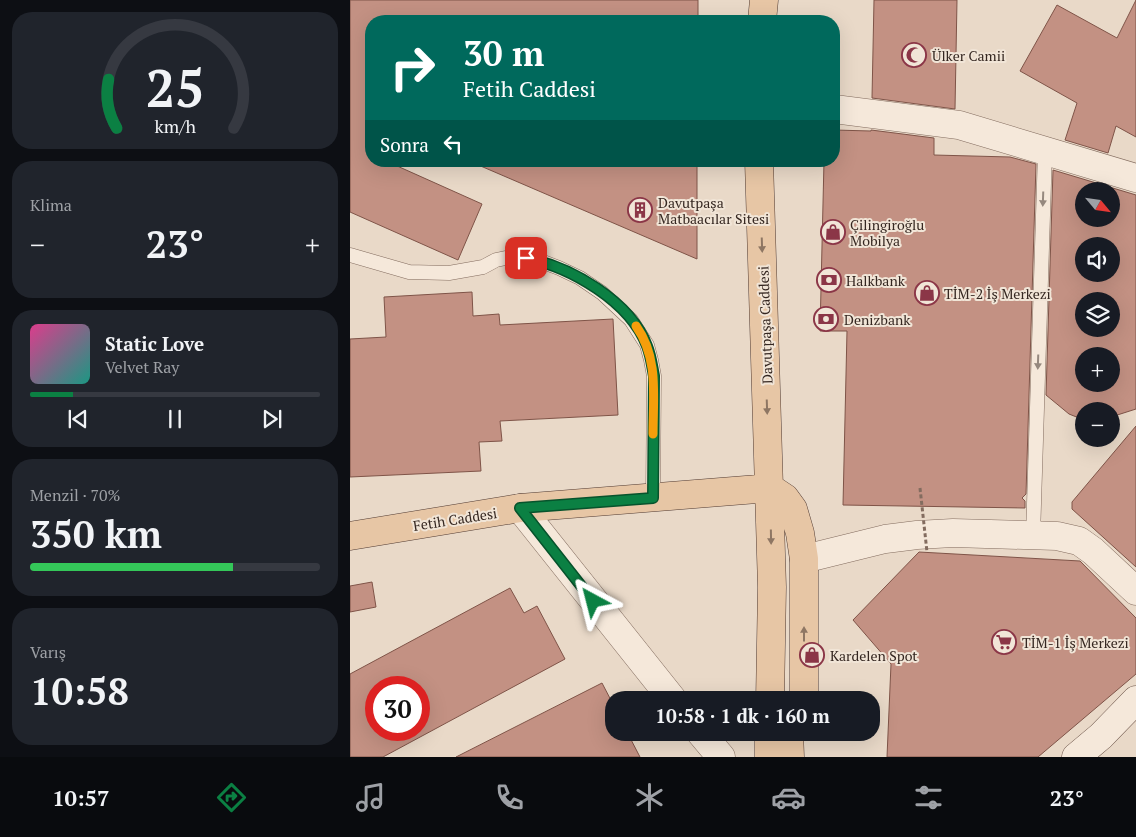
<!DOCTYPE html>
<html lang="tr">
<meta charset="utf-8">
<style>
:root{--surface:#171b24;--page:#20242c;--text:#f1f3f6;--muted:#9ea1a6;--line:#363941;--accent:#0b8043}
body{margin:0;font-family:"PT Serif",serif;background:var(--page);color:var(--text);height:100vh;display:flex;flex-direction:column;font-size:19px;white-space:nowrap}
*{box-sizing:border-box;margin:0}
p{font-size:16px;color:var(--muted)}
.icon{flex:none;width:28px;height:28px;fill:none;stroke:currentColor;stroke-width:2;stroke-linecap:round;stroke-linejoin:round}
.map{position:relative;flex:1;overflow:hidden}
.sheet{display:flex;flex-direction:column;gap:12px;padding:12px;background:#0d0f14;width:350px}
.sheet>*{flex:none}
.top-card{position:absolute;left:15px;top:15px;width:475px;height:152px;border-radius:20px;box-shadow:0 5px 20px #0002;background:#00695c;color:#fff;overflow:hidden}
.needle{width:32px;rotate:119deg}
.buttons{position:absolute;left:725px;top:182px;display:grid;gap:10px}
.buttons a{display:grid;place-items:center;width:45px;height:45px;border-radius:50%;background:var(--surface);box-shadow:0 5px 20px #0002;font-size:25px}
.speed{position:absolute;left:15px;top:676px;display:flex;gap:10px;font-size:25px;font-weight:700;text-align:center}
.speed>*{display:grid;place-content:center;width:65px;height:65px;border-radius:50%;background:var(--surface);box-shadow:0 5px 20px #0002;line-height:1}
.speed .limit{border:8px solid #d22;background:#fff;color:#111}
.pin{position:absolute;display:grid;place-items:center;width:42px;height:42px;color:#fff;margin:-21px;border-radius:10px;box-shadow:0 2px 8px #0006}
.me{position:absolute;width:55px;margin:-28px;rotate:322deg;stroke-linejoin:round;filter:drop-shadow(0 0 4px #0008)}
.turn{display:flex;align-items:center;gap:18px;height:105px;padding:0 15px;font-size:22px}
.turn .icon{width:65px;height:65px;stroke-width:2.5}
.turn b{display:block;font-size:35px;line-height:42px}
.then{display:flex;align-items:center;height:48px;padding:0 15px;background:#0003;gap:10px;font-size:19px}
.big{font-size:38px;font-weight:800;line-height:1.1}
.sheet .card{flex:1;display:flex;flex-direction:column;justify-content:center;gap:8px;min-width:0;padding:0 18px;border-radius:20px;background:var(--page)}
.sheet .dial{align-items:center;gap:0}
.dial svg{height:130px;overflow:visible;fill:none;stroke:var(--line);stroke-width:7;stroke-linecap:round;text-anchor:middle}
.dial text{fill:var(--text);stroke:none}
.song{display:flex;align-items:center;gap:15px}
.cover{width:60px;height:60px;border-radius:8px;background:linear-gradient(135deg,hsl(330 70% 55%),hsl(170 70% 35%))}
.played{height:5px;border-radius:2px;background:linear-gradient(90deg,var(--accent) 15%,var(--line) 15%)}
.keys{display:flex;justify-content:space-around;direction:ltr}
.heat{display:flex;justify-content:space-between;align-items:center;font-size:28px;direction:ltr}
.charge{height:8px;border-radius:4px;background:linear-gradient(90deg,#34c759 70%,var(--line) 0)}
.trip{position:absolute;left:255px;top:691px;width:275px;height:50px;border-radius:20px;background:var(--surface);box-shadow:0 5px 20px #0002;font-weight:800;line-height:50px;text-align:center}
.menu{display:flex;height:80px;justify-content:space-around;align-items:center;background:#090b0e;color:var(--muted)}
.menu .icon{width:35px;height:35px}
.menu .current{color:var(--accent)}
.menu b{font-size:22px;color:var(--text)}
main{display:flex;flex:1;min-height:0}
.map>svg:first-child{display:block}
.building{fill:#c39183;stroke:#7f5448;fill-rule:evenodd}
.lines{fill:none;stroke-linecap:round;stroke-linejoin:round}
.lane-casing{stroke:#836c5f;stroke-width:15}
.street-casing{stroke:#836c5f;stroke-width:29}
.secondary-casing{stroke:#654d42;stroke-width:29}
.primary-casing{stroke:#513b33;stroke-width:29}
.lane{stroke:#f5e8da;stroke-width:14}
.street{stroke:#f5e8da;stroke-width:28}
.secondary{stroke:#f5e8da;stroke-width:28}
.primary{stroke:#e7c6a5;stroke-width:28}
.path-bridge{stroke:#836c5f;stroke-width:3;stroke-dasharray:4 2.5;stroke-linecap:butt}
.oneway{fill:#95887e}
.oneway2{fill:#8e7663}
.route-casing{stroke:#07532c;stroke-width:12}
.route{stroke:#0b8043;stroke-width:9}
.slow{stroke:#f59e0b;stroke-width:9}
.labels{text-anchor:middle;dominant-baseline:central;stroke-width:4;stroke-linejoin:round;paint-order:stroke}
.poi-label{font-size:14px;fill:#352721;stroke:#f1e5d7;text-anchor:start}
.street-label{font-size:14px;fill:#352721;stroke:#f1e5d7}
</style>
<main>
<section class="sheet">
<div class="card dial"><svg viewBox="0 0 100 80">
<path d="M14 69A42 42 0 1 1 86 69"/>
<path d="M14 69A42 42 0 0 1 9 39" stroke="#0b8043"/>
<text x="50" y="56" font-size="32" font-weight="700">25</text>
<text x="50" y="72" font-size="11">km/h</text>
</svg></div>
<div class="card"><p>Klima</p>
<div class="heat"><a>−</a><b class="big">23°</b><a>+</a></div>
</div>
<div class="card">
<div class="song"><i class="cover"></i><div><b>Static Love</b><p>Velvet Ray</p></div></div>
<div class="played"></div>
<div class="keys"><svg class="icon" aria-label="previous" viewBox="0 0 24 24"><path d="M18 5L8 12l10 7zM5 5v14"/></svg><svg class="icon" aria-label="pause" viewBox="0 0 24 24"><path d="M8 5v14M16 5v14"/></svg><svg class="icon" aria-label="next" viewBox="0 0 24 24"><path d="M6 5l10 7-10 7zM19 5v14"/></svg></div>
</div>
<div class="card"><p>Menzil · 70%</p><b class="big">350 km</b><div class="charge"></div></div>
<div class="card"><p>Varış</p><b class="big">10:58</b></div>
</section>
<div class="map">
<svg width="786" height="757" viewBox="0 0 786 757">
<rect width="100%" height="100%" fill="#e9d9c8"/>
<path class="building" d="M0 0H348V21H21V161H36L132 204 108 260 0 212Z
M524 0H607L605 109 522 98Z
M786 0V137L766 126 758 153 715 140 727 103 670 71 707 5 767 38Z
M484 130 521 131V130L584 138V155L660 157 686 164 676 494 672 498 675 501V508L493 505 497 331H470L474 161H484Z
M119 161H347V259Z
M703 170 786 195V409L761 417V411H734V420L719 414 696 395ZM734 191H761V219H734ZM734 246H761V274H734ZM734 301H761V329H734ZM734 356H761V384H734Z
M122 292 123 316 149 314 150 325 263 319 268 415 150 421 152 441 129 442 131 471 0 477V339L36 337 34 297Z
M786 426V567L722 509V502Z
M569 552 730 561 786 618V674L688 757H537L541 664 503 620Z
M22 582 26 607 0 612V586Z
M160 588 174 613 187 606 215 659 33 757H0V674ZM26 688H69V730H26Z
M252 683 264 706V732H277L290 757H106Z"/>
<g class="lines">
<defs>
<path id="lane" d="M0 255 59 272 99 273 133 267 146 260 165 256 188 260 209 268 230 278 252 293 281 320 297 345 301 360 304 376 303 498
M683 536 695 151"/>
<path id="street" d="M484 109 609 125 786 178
M170 508 323 700
M454 559 535 539 567 535 603 533 707 536 729 541 743 551 786 591
M350 732 371 757"/>
<path id="secondary" d="M726 757 751 736 786 700"/>
<path id="primary" d="M412 21 414 0
M409 161 422 587 420 700
M420 488 435 498 443 509 450 533 454 559V700
M0 536 170 508 420 488
M439 732 440 757
M419 757V732"/>
</defs>
<use href="#lane" class="lane-casing"/>
<use href="#street" class="street-casing"/>
<use href="#secondary" class="secondary-casing"/>
<use href="#primary" class="primary-casing"/>
<use href="#lane" class="lane"/>
<use href="#street" class="street"/>
<use href="#secondary" class="secondary"/>
<use href="#primary" class="primary"/>
<path class="path-bridge" d="M570 488 577 552"/>
</g>
<defs><path id="oneway-solid" d="M-6-.8H1V-3.2L6.5 0L1 3.2V.8H-6Z" transform="scale(1.25)"/></defs>
<g class="oneway">
<use href="#oneway-solid" transform="translate(693 199) rotate(92)"/>
<use href="#oneway-solid" transform="translate(688 362) rotate(92)"/>
</g>
<g class="oneway2">
<use href="#oneway-solid" transform="translate(412 245) rotate(88)"/>
<use href="#oneway-solid" transform="translate(417 407) rotate(88)"/>
<use href="#oneway-solid" transform="translate(421 537) rotate(89)"/>
<use href="#oneway-solid" transform="translate(454 634) rotate(-90)"/>
</g>
<g class="lines">
<defs>
<path id="route" d="M176 258C221 267 280 301 297 346 301 356 302 366 304 376L303 498 170 508 243 601"/>
</defs>
<use href="#route" class="route-casing"/>
<use href="#route" class="route"/>
<path class="slow" d="M286 326C309 358 303 397 303 434"/>
</g>
<defs>
<symbol id="mosque-ring" viewBox="-11 -11 22 22"><circle r="9.5" fill="#f1e5d7" stroke="#8b3647" stroke-width="1.5"/><path d="M3.5-4.9A6 6 0 1 0 3.5 4.9A5 5 0 1 1 3.5-4.9Z" fill="#8b3647"/></symbol>
<symbol id="building-ring" viewBox="-11 -11 22 22"><circle r="9.5" fill="#f1e5d7" stroke="#8b3647" stroke-width="1.5"/><path d="M-4-6H4V6H1V3H-1V6H-4ZM-2.5-4.3h1.7v1.8h-1.7ZM.8-4.3h1.7v1.8H.8ZM-2.5-1h1.7V.8h-1.7ZM.8-1h1.7V.8H.8Z" fill="#8b3647"/></symbol>
<symbol id="shop-ring" viewBox="-11 -11 22 22"><circle r="9.5" fill="#f1e5d7" stroke="#8b3647" stroke-width="1.5"/><path d="M-5-2.5h2.3a2.7 3.5 0 0 1 5.4 0H5L5.5 6h-11ZM-1.5-2.5h3a1.5 2.3 0 0 0-3 0Z" fill="#8b3647"/></symbol>
<symbol id="bank-ring" viewBox="-11 -11 22 22"><circle r="9.5" fill="#f1e5d7" stroke="#8b3647" stroke-width="1.5"/><path d="M-6-4H6V4H-6ZM0-2.3a2.3 2.3 0 1 0 0 4.6a2.3 2.3 0 1 0 0-4.6Z" fill="#8b3647"/></symbol>
<symbol id="supermarket-ring" viewBox="-11 -11 22 22"><circle r="9.5" fill="#f1e5d7" stroke="#8b3647" stroke-width="1.5"/><path d="M-6-5.5h2.5l.6 2H6L4.5 2H-2.5L-4.4-4H-6ZM-1.5 3.2a1.3 1.3 0 1 0 .1 0ZM3 3.2a1.3 1.3 0 1 0 .1 0Z" fill="#8b3647"/></symbol>
</defs>
<g fill-rule="evenodd">
<use href="#mosque-ring" x="550" y="41" width="28" height="28"/>
<use href="#building-ring" x="276" y="196" width="28" height="28"/>
<use href="#shop-ring" x="469" y="218" width="28" height="28"/>
<use href="#bank-ring" x="465" y="266" width="28" height="28"/>
<use href="#shop-ring" x="563" y="279" width="28" height="28"/>
<use href="#bank-ring" x="462" y="305" width="28" height="28"/>
<use href="#supermarket-ring" x="640" y="628" width="28" height="28"/>
<use href="#shop-ring" x="448" y="641" width="28" height="28"/>
</g>
<g class="labels">
<g class="poi-label">
<text x="582" y="55">Ülker Camii</text>
<text x="308" y="202">Davutpaşa<tspan x="308" dy="16">Matbaacılar Sitesi</tspan></text>
<text x="500" y="224">Çilingiroğlu<tspan x="500" dy="16">Mobilya</tspan></text>
<text x="496" y="280">Halkbank</text>
<text x="594" y="293">TİM-2 İş Merkezi</text>
<text x="494" y="319">Denizbank</text>
<text x="672" y="642">TİM-1 İş Merkezi</text>
<text x="480" y="655">Kardelen Spot</text>
</g>
<g class="street-label">
<text transform="translate(415 325) rotate(-92)">Davutpaşa Caddesi</text>
<text transform="translate(105 519) rotate(-9)">Fetih Caddesi</text>
</g>
</g>
</svg>
<div class="buttons">
<a><svg class="needle" viewBox="-14 -14 28 28"><path d="M0-13l5 13h-10z" fill="#e53935"/><path d="M0 13l5-13h-10z" fill="#9ea1a6"/></svg></a>
<a><svg class="icon" aria-label="sound" viewBox="0 0 24 24"><path d="M4 9h4l5-4v14l-5-4H4zM17 9q2 3 0 6"/></svg></a>
<a><svg class="icon" aria-label="layers" viewBox="0 0 24 24"><path d="M12 4l9 5-9 5-9-5zM3 14l9 5 9-5"/></svg></a>
<a>+</a>
<a>−</a>
</div>
<div class="speed"><div class="limit">30</div></div>
<div class="pin" style="left:176px;top:258px;background:#d93025"><svg class="icon" aria-label="arrive" viewBox="0 0 24 24"><path d="M6 21V4h12l-3 4 3 4H6"/></svg></div>
<svg class="me" style="left:243px;top:601px" viewBox="-20 -20 40 40"><path d="M0-17L14 15 0 8-14 15z" fill="#0b8043" stroke="#fff" stroke-width="4"/></svg>
<div class="trip">10:58 · 1 dk · 160 m</div>
<div class="top-card">
<div class="turn"><svg class="icon" aria-label="right" viewBox="0 0 24 24"><path d="M7 20v-9h11M14 6l5 5-5 5"/></svg><div><b>30 m</b>Fetih Caddesi</div></div>
<div class="then">Sonra<svg class="icon" aria-label="left" viewBox="0 0 24 24"><path d="M17 20v-9H6M10 6l-5 5 5 5"/></svg></div>
</div>
</div>
</main>
<nav class="menu">
<b>10:57</b>
<svg class="icon current" aria-label="directions" viewBox="0 0 24 24"><path d="M12 3l9 9-9 9-9-9zM9 14v-3h6M13 9l2 2-2 2"/></svg>
<svg class="icon" aria-label="music" viewBox="0 0 24 24"><path d="M9 18V5l10-2v13"/><circle cx="6" cy="18" r="3"/><circle cx="16" cy="16" r="3"/></svg>
<svg class="icon" aria-label="phone" viewBox="0 0 24 24"><path d="M5 4h4l2 5-3 2q2 4 5 5l2-3 5 2v4C11 20 4 13 5 4z"/></svg>
<svg class="icon" aria-label="climate" viewBox="0 0 24 24"><path d="M12 3v18M4 7l16 10M4 17L20 7"/></svg>
<svg class="icon" aria-label="car" viewBox="0 0 24 24"><path d="M5 17H2v-5l4-1 3-4h7l3 4 3 1v5h-3M9 17h6M6 11h13"/><circle cx="7" cy="17" r="2"/><circle cx="17" cy="17" r="2"/></svg>
<svg class="icon" aria-label="filters" viewBox="0 0 24 24"><path d="M4 7h16M4 17h16"/><circle cx="9" cy="7" r="2"/><circle cx="15" cy="17" r="2"/></svg>
<b>23°</b>
</nav>
